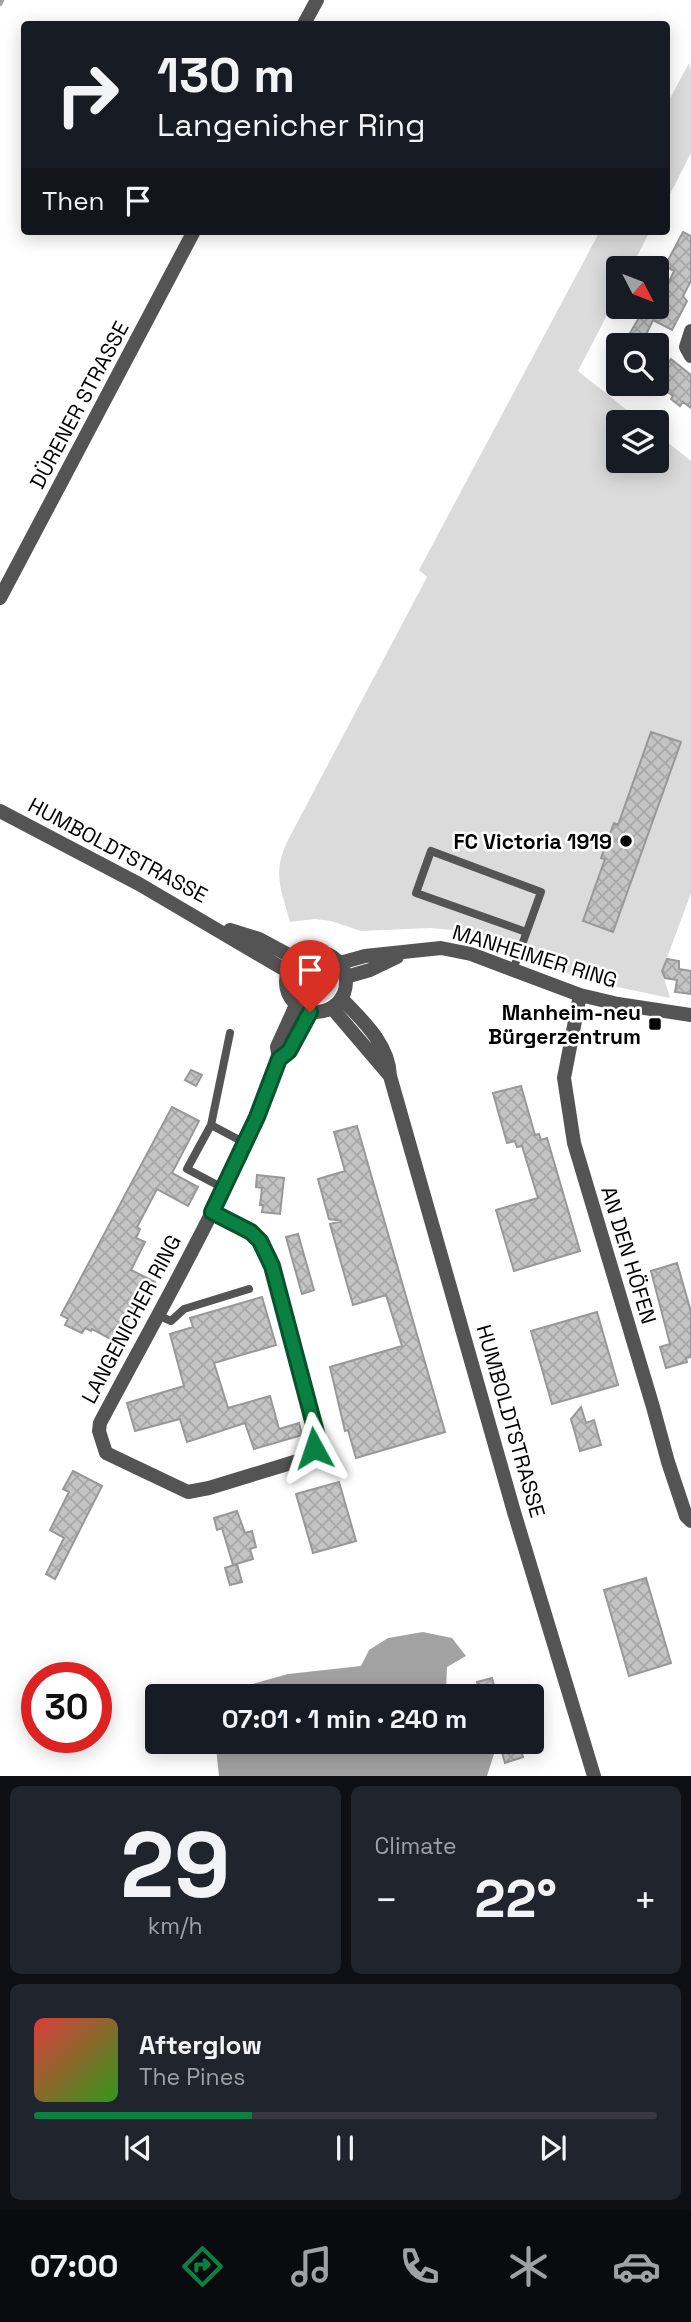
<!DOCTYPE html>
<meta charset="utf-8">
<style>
:root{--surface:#171b24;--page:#20242c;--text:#f1f3f6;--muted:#9ea1a6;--line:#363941;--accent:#0b8043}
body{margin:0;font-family:"Space Grotesk",sans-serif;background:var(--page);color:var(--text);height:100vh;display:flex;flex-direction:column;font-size:26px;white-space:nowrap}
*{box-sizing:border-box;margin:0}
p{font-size:23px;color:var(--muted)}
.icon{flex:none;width:38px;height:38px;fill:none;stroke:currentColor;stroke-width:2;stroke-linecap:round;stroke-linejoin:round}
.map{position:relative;height:1776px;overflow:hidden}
.side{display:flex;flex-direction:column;gap:10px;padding:10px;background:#0d0f14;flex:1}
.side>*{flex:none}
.top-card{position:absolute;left:21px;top:21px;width:649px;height:214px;border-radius:7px;box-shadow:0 4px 18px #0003;background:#171b24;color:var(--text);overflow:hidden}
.needle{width:46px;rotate:132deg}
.controls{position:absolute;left:606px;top:256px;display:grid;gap:14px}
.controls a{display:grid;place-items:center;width:63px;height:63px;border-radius:7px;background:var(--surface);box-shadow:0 4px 18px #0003;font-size:35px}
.speed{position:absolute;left:21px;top:1662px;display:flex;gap:14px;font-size:35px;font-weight:700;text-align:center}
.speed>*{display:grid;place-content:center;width:91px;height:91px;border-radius:50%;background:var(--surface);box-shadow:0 4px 18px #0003;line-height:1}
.speed .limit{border:10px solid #d22;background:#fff;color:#111}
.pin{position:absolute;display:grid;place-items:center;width:60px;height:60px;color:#fff;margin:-72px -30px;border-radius:50% 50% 50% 0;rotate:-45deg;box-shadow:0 0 7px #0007}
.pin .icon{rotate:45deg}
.me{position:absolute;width:77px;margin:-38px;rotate:355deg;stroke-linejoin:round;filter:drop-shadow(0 0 5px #0008)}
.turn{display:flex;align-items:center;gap:24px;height:147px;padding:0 21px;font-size:32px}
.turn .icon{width:91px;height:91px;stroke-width:2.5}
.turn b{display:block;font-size:49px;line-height:60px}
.then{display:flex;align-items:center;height:66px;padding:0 21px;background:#0003;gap:14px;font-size:26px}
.big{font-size:52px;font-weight:800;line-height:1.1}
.side .widget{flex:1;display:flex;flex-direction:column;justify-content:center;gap:10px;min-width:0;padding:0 24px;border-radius:10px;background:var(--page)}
.side .dial{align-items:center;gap:0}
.dial b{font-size:91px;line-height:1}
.song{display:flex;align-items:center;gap:21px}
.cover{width:84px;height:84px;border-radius:10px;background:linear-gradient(135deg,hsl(0 70% 55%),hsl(110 70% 35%))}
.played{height:7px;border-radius:4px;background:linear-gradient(90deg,var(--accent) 35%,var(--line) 35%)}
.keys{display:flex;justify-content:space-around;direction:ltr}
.heat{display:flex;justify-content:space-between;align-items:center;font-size:38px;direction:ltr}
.side .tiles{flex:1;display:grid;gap:10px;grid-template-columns:1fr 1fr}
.widget:last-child{grid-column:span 2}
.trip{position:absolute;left:145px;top:1684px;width:399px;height:70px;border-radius:7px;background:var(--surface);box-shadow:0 4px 18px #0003;font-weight:800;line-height:70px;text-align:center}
.menu{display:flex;height:112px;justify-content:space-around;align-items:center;background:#090b0e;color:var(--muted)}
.menu .icon{width:49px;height:49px}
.menu .selected{color:var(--accent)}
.menu b{font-size:32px;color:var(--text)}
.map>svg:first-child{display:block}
.green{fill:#dbdbdb}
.water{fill:#a2a2a2}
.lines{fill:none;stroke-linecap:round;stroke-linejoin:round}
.stream{stroke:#a2a2a2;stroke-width:4.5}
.building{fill:url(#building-cross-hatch);stroke:#989898;stroke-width:2}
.service{stroke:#545454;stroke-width:8}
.minor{stroke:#545454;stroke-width:14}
.tertiary{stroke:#545454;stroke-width:14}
.route-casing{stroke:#07532c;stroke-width:18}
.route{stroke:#0b8043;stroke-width:12}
.poi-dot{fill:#000;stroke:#fff;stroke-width:2.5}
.labels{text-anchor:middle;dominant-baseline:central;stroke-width:5;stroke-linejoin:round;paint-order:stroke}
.street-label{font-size:21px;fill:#000;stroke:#fff}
.poi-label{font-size:21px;font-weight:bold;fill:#000;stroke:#fff;text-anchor:end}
</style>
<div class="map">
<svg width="691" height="1776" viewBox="0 0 691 1776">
<defs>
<pattern id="building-cross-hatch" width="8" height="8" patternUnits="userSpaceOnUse" patternTransform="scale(1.75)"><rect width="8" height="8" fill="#c4c4c4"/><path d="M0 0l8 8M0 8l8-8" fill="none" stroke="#a7a7a7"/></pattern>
</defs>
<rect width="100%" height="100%" fill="#fff"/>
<path class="green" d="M689 63 691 71V153L667 200V104Z
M600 231H650L631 268H618V294L578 371 642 422H618V460H656V433L691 461V893L662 971 670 998 603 984 550 968 453 930 430 928 361 931 331 921 315 919 290 922C281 889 272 873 288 840L427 577 419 570Z
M296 982a21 21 0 1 1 42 0a21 21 0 1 1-42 0Z"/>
<path class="water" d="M423 1632 452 1638 466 1656 447 1667 446 1690 465 1693 466 1696H232L234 1689 288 1674 361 1666 369 1650 388 1638Z
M218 1741H487L494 1754 487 1776H219L216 1748Z"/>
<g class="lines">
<path class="stream" d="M0 4 2 0"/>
</g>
<path class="building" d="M683 232 691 236V281L683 296 687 301 672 330 653 320 641 345H623L646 306H656V303L660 302 674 271 665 266Z
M671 359 691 375V408L683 402 680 406 671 399 673 396 656 383V378Z
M651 732 681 742 613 932 583 921 605 859 601 858 614 823 618 825Z
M667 959 679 961V969L691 971V994L675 992 677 980 665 978 662 971Z
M191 1070 202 1075 196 1086 185 1080Z
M521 1086 535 1135 539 1134 541 1140 547 1138 580 1251 514 1271 496 1210 538 1198 522 1146 517 1147 515 1141 507 1143 493 1093Z
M172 1107 199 1121 172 1173 198 1187 188 1206 157 1189 137 1227 140 1229 136 1238 145 1242 131 1270 155 1282 149 1293 144 1290 116 1342 92 1329 91 1331 85 1328 82 1333 65 1325 68 1319 61 1315Z
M357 1126 445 1432 356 1458 348 1430 345 1431 330 1367 402 1346 386 1295 353 1305 330 1224 342 1221 329 1219 318 1179 345 1171 334 1132Z
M257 1175 284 1178 280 1214 262 1212 263 1205H260L262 1188 256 1187Z
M298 1234 314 1290 302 1294 286 1237Z
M677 1263 691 1312V1357L686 1358 687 1362 666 1368 660 1347 670 1344 651 1271Z
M262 1297 276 1345 214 1363 228 1408 270 1396 279 1429 299 1423 302 1435 254 1449 245 1423 187 1442 180 1419 135 1431 127 1403 184 1386 170 1334 193 1327 190 1318Z
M597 1312 618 1385 552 1404 531 1331Z
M581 1407 586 1423 594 1420 601 1445 580 1451 571 1419Z
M73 1471 102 1486 55 1579 46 1574 64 1538 50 1530 69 1492 63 1489Z
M339 1482 356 1541 313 1553 296 1494Z
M237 1511 245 1533 252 1531 256 1547 250 1549 253 1559 233 1565 222 1528 217 1530 214 1518Z
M237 1564 242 1582 230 1585 225 1568Z
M646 1578 671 1663 629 1676 604 1590Z
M492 1678 497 1696H481L477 1682Z
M519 1743 523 1757 505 1763 501 1749Z"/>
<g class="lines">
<path class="service" d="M513 970 541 892 431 851 416 893 526 932
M211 1125 230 1033
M223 1188 187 1169 211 1125 245 1143
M157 1315 171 1321 184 1309 249 1289"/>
<path class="minor" d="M691 331 686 347 691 356
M340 963 365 956 441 948 471 954 580 995 618 1004 691 1015
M346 977 370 970 397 957
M580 995 564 1078 574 1143 653 1407 668 1462 686 1516 691 1521
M279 1059 289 1051 310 1012
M212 1212 251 1232 260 1241 272 1266 317 1436 314 1448 304 1459 209 1488 188 1492 106 1453 99 1431 100 1423C163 1304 233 1186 279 1059L277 1047 296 1005"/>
<path class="tertiary" d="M304 24 317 0
M0 598 194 231
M0 811 139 884 287 971
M230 930 259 939 296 959
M286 982a30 30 0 1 1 60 0a30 30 0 1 1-60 0Z
M342 999C362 1020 389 1044 390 1076L514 1512 594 1776
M332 1008 390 1076"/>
</g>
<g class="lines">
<defs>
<path id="route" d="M310 1012 289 1051 279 1059 257 1117 212 1212 251 1232 260 1241 272 1266 317 1436 314 1448"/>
</defs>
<use href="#route" class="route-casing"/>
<use href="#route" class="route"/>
</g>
<g class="poi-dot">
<circle cx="626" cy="841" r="7"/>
<rect x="648" y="1017" width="14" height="14" rx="3.5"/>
</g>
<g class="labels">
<g class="street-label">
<text transform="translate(79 405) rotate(-62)">DÜRENER STRASSE</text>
<text transform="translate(118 850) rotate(28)">HUMBOLDTSTRASSE</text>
<text transform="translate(535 956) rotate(17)">MANHEIMER RING</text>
<text transform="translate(629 1255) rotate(73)">AN DEN HÖFEN</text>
<text transform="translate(131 1319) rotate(-62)">LANGENICHER RING</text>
<text transform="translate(511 1421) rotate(74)">HUMBOLDTSTRASSE</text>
</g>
<g class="poi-label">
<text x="612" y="841">FC Victoria 1919</text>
<text x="641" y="1012">Manheim-neu<tspan x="641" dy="24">Bürgerzentrum</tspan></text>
</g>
</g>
</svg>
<div class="controls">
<a><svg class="needle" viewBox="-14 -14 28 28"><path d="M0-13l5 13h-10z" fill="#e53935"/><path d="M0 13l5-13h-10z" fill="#9ea1a6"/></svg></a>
<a><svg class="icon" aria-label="search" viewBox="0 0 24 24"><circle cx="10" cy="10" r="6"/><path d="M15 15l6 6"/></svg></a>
<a><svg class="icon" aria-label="layers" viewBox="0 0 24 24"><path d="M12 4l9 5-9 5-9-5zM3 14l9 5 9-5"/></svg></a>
</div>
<div class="speed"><div class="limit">30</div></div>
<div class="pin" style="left:310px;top:1012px;background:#d93025"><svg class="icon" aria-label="arrive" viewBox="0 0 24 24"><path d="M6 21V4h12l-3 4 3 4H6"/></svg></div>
<svg class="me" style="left:314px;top:1448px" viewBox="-20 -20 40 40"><path d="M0-17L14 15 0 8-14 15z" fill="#0b8043" stroke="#fff" stroke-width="4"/></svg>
<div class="trip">07:01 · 1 min · 240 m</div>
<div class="top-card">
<div class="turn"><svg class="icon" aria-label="right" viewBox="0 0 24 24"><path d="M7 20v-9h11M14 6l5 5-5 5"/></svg><div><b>130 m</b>Langenicher Ring</div></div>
<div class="then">Then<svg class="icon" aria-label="arrive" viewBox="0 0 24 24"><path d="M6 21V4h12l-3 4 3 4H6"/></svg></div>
</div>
</div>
<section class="side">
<div class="tiles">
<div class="widget dial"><b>29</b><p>km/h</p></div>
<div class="widget"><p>Climate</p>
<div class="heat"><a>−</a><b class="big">22°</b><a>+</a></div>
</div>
<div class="widget">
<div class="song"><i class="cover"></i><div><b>Afterglow</b><p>The Pines</p></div></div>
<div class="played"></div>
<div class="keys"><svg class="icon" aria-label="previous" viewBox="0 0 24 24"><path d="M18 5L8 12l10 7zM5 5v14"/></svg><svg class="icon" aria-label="pause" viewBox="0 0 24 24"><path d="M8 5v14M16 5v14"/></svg><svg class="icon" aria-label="next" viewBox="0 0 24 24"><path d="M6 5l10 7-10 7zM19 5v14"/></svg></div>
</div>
</div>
</section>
<nav class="menu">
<b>07:00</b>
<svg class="icon selected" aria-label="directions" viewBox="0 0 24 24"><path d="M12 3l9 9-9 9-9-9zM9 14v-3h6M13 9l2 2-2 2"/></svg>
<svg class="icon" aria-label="music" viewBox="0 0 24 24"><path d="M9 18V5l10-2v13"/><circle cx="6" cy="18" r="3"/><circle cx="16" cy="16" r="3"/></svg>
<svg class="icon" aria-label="phone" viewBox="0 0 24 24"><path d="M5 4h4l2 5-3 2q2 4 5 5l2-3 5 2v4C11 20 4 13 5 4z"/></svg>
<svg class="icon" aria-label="climate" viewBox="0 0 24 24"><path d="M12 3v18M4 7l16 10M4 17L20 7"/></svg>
<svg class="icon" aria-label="car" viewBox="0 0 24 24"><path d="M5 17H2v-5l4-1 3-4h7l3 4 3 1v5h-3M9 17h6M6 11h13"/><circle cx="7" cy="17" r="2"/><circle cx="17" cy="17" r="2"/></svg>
</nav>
